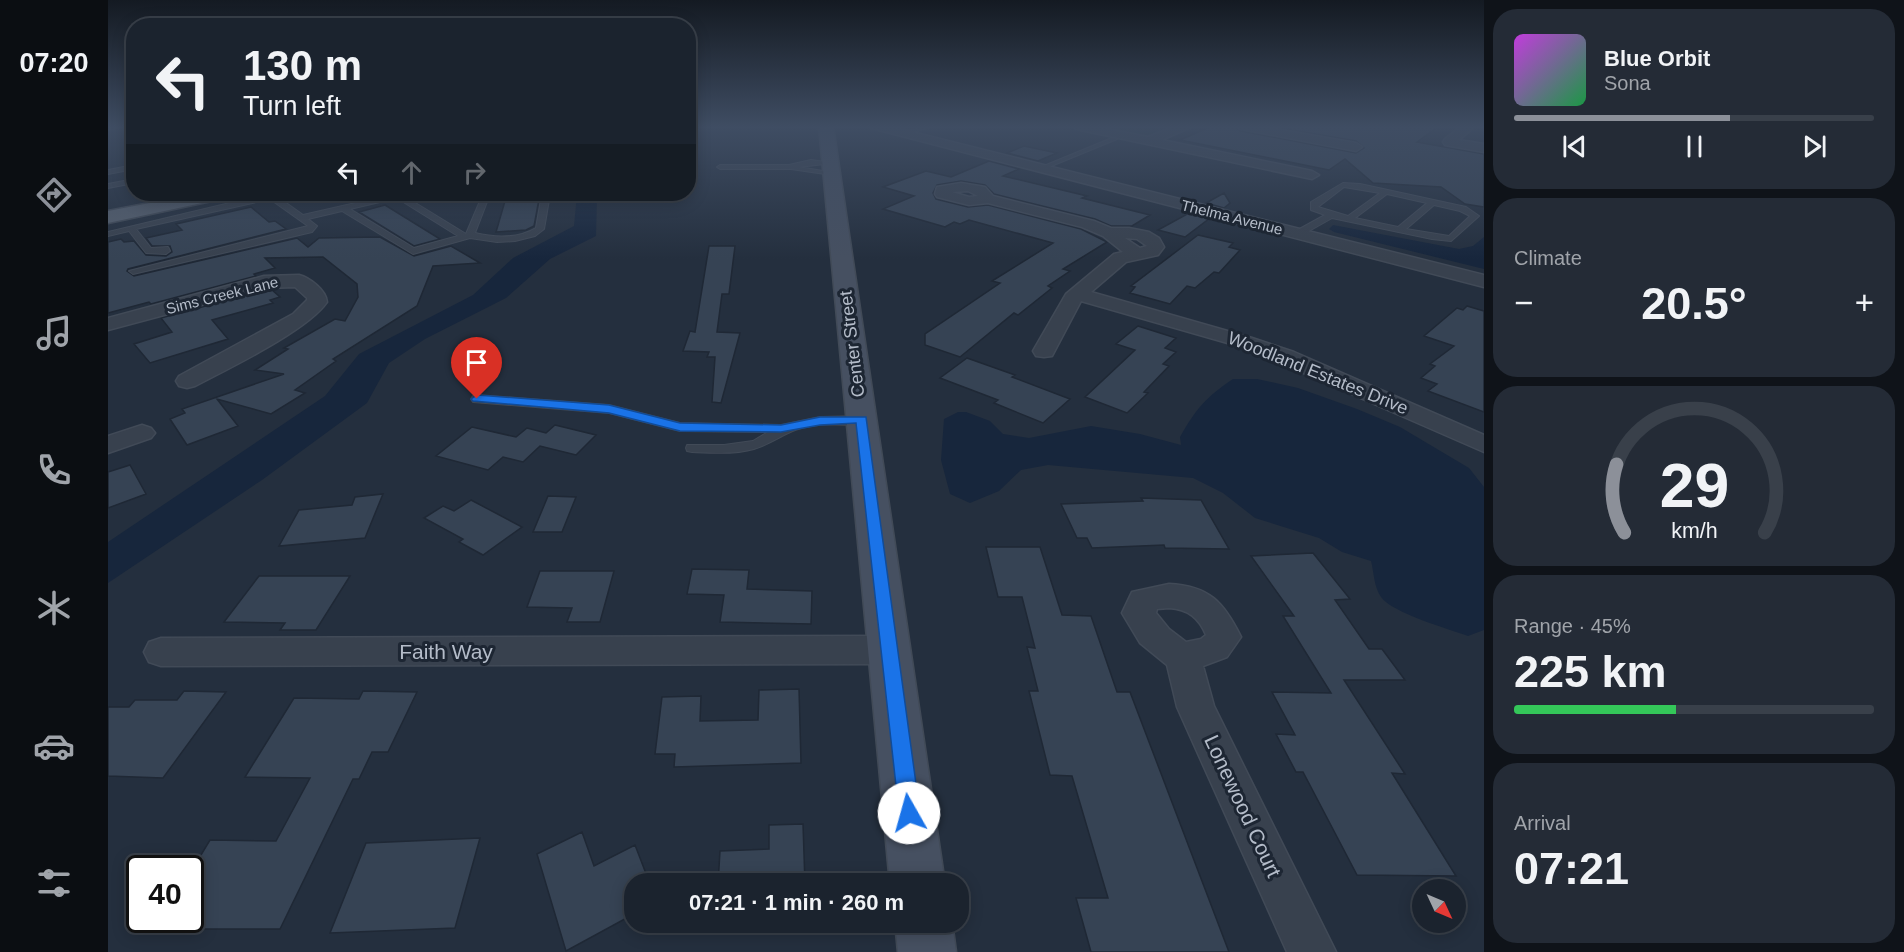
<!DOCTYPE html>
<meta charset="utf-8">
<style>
:root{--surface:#1b232e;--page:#242b36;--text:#f1f3f6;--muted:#a0a4aa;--line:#39404a;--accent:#8c9099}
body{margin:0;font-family:Helvetica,sans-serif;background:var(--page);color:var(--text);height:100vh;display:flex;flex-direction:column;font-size:22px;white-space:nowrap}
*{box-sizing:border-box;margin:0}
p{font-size:20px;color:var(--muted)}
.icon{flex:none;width:33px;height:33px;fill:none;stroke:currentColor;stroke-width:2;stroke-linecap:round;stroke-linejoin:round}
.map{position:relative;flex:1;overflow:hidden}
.panel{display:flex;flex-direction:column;gap:9px;padding:9px;background:#0f1319;width:420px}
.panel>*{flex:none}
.top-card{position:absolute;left:18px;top:18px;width:570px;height:183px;border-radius:24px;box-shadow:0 3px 15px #0003,0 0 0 2px var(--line);background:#1b232e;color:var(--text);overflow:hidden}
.needle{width:39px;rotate:134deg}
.tools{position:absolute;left:1304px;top:879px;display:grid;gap:12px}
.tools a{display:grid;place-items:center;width:54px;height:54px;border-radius:50%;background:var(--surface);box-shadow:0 3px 15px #0003,0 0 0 2px var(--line);font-size:30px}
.speed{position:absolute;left:18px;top:855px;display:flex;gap:12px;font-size:30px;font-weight:700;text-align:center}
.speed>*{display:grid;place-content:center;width:78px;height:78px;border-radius:50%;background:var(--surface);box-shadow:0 3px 15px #0003,0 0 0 2px var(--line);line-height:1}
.speed .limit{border:3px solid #111;border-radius:9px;background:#fff;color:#111}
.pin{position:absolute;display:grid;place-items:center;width:51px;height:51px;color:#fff;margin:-62px -26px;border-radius:50% 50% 50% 0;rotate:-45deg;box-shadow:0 0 6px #0007}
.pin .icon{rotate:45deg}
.me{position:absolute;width:66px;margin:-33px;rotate:353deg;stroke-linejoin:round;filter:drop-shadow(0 0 4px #0008)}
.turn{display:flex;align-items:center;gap:21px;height:126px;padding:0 18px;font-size:27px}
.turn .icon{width:78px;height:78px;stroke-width:2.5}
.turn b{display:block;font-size:42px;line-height:51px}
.lanes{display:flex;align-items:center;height:57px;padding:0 18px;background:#0003;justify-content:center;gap:30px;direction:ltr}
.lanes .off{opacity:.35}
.big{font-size:45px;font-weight:600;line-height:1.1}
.panel .tile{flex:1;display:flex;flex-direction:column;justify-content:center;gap:9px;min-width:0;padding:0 21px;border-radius:24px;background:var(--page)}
.panel .dial{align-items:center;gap:0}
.dial svg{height:156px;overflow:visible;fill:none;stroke:var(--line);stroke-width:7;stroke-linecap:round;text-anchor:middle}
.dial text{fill:var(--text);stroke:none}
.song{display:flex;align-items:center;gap:18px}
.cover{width:72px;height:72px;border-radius:9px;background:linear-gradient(135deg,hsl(290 70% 55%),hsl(140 70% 35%))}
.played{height:6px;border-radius:3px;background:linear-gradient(90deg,var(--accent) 60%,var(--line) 60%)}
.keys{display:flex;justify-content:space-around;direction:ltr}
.heat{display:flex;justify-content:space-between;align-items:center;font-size:33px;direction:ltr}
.charge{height:9px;border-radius:4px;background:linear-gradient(90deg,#34c759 45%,var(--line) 0)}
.trip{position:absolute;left:516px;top:873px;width:345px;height:60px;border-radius:24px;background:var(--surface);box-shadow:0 3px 15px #0003,0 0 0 2px var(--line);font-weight:600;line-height:60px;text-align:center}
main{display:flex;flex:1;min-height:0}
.dock{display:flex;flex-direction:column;width:108px;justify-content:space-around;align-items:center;background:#0b0e12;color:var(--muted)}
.dock .icon{width:42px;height:42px}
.dock .active{color:var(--accent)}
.dock b{font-size:27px;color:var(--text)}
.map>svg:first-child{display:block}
.green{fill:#263c3f}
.water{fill:#17263c}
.building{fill:#364354;stroke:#1f2835;stroke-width:1.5}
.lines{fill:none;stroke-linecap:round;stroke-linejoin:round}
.lane-casing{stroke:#414a57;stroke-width:2}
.street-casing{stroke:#414a57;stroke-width:3}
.secondary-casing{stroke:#414a57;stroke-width:3}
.primary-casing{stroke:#414a57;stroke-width:3}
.lane{fill:#38414e;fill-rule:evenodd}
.street{fill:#38414e;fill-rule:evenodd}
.secondary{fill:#465061;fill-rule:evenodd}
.primary{fill:#56606e;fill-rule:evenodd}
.route{fill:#1a73e8;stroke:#114b97;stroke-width:1.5}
.labels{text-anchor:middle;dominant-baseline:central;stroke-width:6;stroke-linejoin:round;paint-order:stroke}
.far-street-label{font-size:15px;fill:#b4bcc9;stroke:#1d2633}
.street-label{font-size:18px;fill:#b4bcc9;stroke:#1d2633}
.near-street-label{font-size:21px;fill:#b4bcc9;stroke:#1d2633}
</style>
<main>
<nav class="dock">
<b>07:20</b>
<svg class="icon active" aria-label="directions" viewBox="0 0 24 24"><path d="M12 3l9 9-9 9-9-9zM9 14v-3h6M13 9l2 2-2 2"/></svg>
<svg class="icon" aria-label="music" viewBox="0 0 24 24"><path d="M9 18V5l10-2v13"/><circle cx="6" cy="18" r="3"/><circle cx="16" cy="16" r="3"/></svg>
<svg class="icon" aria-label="phone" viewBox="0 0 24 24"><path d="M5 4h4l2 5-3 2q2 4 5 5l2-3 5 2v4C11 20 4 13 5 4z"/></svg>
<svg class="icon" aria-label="climate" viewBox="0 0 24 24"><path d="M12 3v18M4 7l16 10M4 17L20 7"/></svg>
<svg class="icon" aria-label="car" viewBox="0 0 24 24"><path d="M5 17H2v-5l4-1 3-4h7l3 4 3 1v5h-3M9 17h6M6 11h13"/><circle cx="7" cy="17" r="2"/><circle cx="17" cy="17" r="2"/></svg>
<svg class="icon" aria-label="filters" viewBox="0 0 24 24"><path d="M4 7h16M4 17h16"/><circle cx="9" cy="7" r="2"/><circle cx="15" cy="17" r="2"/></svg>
</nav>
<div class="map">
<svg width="1376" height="952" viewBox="0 0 1376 952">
<rect width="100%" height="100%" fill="#242f3e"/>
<path class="green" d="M974 126H1072L1041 139Z"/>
<path class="water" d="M469 194H489L488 236 442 259 398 298 317 339 281 363 259 403 154 480 0 583V542L217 396 251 354 365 295 405 258 466 226Z
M1225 225 1351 249 1365 246 1376 237V269L1226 232 1221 229Z
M1125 379H1149L1190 388 1249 409 1292 427 1361 468 1376 487V630L1360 636C1341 629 1284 613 1273 597 1266 587 1266 573 1263 561L1234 552 1211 538 1147 518 1115 493 1085 478 940 465 913 470 891 491 862 503 842 494 833 460 836 419 850 412H858L882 421 895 434 921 438 983 426 1032 434 1073 445 1072 437C1088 409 1098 397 1125 379Z"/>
<path class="building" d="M1104 126H1125L1133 131 1248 153 1256 148 1248 141 1161 126H1331L1309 142 1376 154V207L1357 204 1333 187 1265 183 1237 159 1221 170 1072 140Z
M916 146 949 153 930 161 899 153Z
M881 161 911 169 895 176 979 196 974 198 1042 215 1024 226H1003L987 219 886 194 877 185 853 181 829 185 825 193 828 199 860 207 880 205 973 229 999 242 955 269 962 271 940 286 944 288 910 315 906 313 852 357 817 345V334L892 283 884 281 945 243 861 220 852 224 846 222 837 227 775 209 806 196 775 187 818 171 843 177Z
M1116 193 1122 203 1116 208 1098 203Z
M399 194H432L426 226 418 230 388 232Z
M277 205 332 239 306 246 251 212Z
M143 207 161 222 167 221 178 229 20 269 19 271 26 276 189 238 200 247 211 238 272 237 306 256 343 246 372 263 325 266 309 306 225 359 228 361 187 390 197 393 163 414 109 399 130 426 79 445 62 419 77 413 74 409 176 374 147 370 180 349 176 348 227 319 237 321 250 297 249 284 215 257 157 258 167 268 146 274 148 276 43 304 41 302 0 313V242L13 239 16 242 26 241 38 255 58 256 64 252 62 246H44L38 238 74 230 68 224Z
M1081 213 1102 218 1077 237 1050 230Z
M1090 235 1125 243 1121 247 1132 250 1111 273 1106 272 1087 288 1079 286 1062 304 1022 293 1027 287 1023 286Z
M601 246H627L621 294H614L609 332 632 333 613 403 604 402 607 357H599L601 352 575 351 582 331 587 332Z
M157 290H164L172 297 162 300 165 303 104 320 120 339 42 363 26 344 64 332 53 318Z
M1359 306 1376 311V412L1320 391 1329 384 1313 378 1327 366 1322 364 1346 346 1316 336 1349 308 1355 310Z
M1030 326 1068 338 1057 348 1068 352 1055 364 1061 366 1036 392 1040 393 1019 413 977 397 1027 350 1008 344Z
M859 358 907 375 904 377 962 399 935 423 886 403 890 400 832 378Z
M447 425 488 435 468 455 432 446 415 462 395 457 380 470 328 456 364 427 408 437 419 428 438 433Z
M22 465 38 494 0 508V472Z
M275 494 257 538 171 546 191 510 244 505 247 497Z
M440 496 468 497 454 532H425Z
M1033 498 1093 500 1121 549 1057 548 1056 545 984 548 979 538H969L953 504 1035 501Z
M363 500 414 527 375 555 351 542 355 539 316 518 335 506 346 511Z
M878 547H932L954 615 983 616 1009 692H1022L1121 952H983L968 898H1000L964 776 942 775 921 691H930L919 647 927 648 914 597H890Z
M1205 553 1242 599 1227 600 1261 649H1274L1297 680H1236L1297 774 1284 773 1348 876 1249 875 1195 772H1188L1168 734 1187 735 1164 692 1223 693 1175 616H1186L1143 556Z
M584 569 641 570 639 589 704 591 703 624 612 622 616 595 579 594Z
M432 571H506L492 622H459L464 608 419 607Z
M151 576H242L208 630H172L177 623 116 622Z
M691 689 693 763 566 767 567 754H547L554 697 593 696 592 721 650 720 651 690Z
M76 691 118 692 55 778 0 776V707H21L27 700H69Z
M255 691 309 692 280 752H264L251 779H245L172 929H82V873L102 840 168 841 202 778 137 777 186 698 251 699Z
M695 824 697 884H610L612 851 661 849V825Z
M474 832 486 866 527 845 542 884H526V914L458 951 429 854Z
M372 838 347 928 222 933 258 843Z"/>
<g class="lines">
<defs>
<path id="lane" d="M0 126H17L0 130Z
M817 126H825L797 135 794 133Z
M1004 138 1009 139 936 169 931 168Z
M703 160 725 163 691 167 727 173 724 175 683 169H612L609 167 612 165H681Z
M26 165V169L0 174V170Z
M26 179V183L0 188V184Z
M1235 183 1252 184 1358 207 1371 216 1343 241 1324 239 1224 218 1192 236H1186V232L1217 215 1203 210V202ZM1236 187 1272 193 1240 216 1210 207ZM1279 194 1319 203 1290 227 1247 218ZM1326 205 1352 211 1362 216 1341 236 1298 229Z
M231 194H254L239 198Z
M287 194H298L296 196 358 234 375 194H382L367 233C388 238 409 239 428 228L434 194H442L436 229 427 236 407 241 389 242 362 238 305 254 234 211 200 219 209 226 204 232 25 274 21 271 200 226 162 199 28 229 43 248 60 247 62 251 58 254 38 253 21 231 0 236V232L155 195H167L195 215ZM289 198 350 236 306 248 242 209Z
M369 395 501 405 572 423 673 425 712 417 754 416 760 420C752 428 723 423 710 425 683 428 677 436 654 446 633 455 606 453 584 452L579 451 578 448 579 445H616L645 441 660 432 572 431 501 413 365 402 363 399 365 396Z"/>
<path id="street" d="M761 126H780L1376 275V287L763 128Z
M962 126H983L1040 137 1068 126H1083L1081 128 1054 140 1204 171 1211 175 1204 179 968 129Z
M1127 126H1150L1248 143 1254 147 1248 151 1133 129Z
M1354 126H1367L1351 140 1376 144V152L1337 145 1335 142 1337 139Z
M853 183 877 187 885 196 986 221 1003 228H1021L1041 232 1051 238 1056 247 1050 255 1018 262 983 292 1144 338 1186 352 1376 435V452L1170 362 1130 346 973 301 944 356 936 357 928 356 925 351 958 294 1006 254 1015 252 995 236 974 227 880 203 861 205 829 197 827 194 829 187ZM860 191 870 196 861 197 844 192ZM1017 238 1029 239 1039 246 1032 248Z
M191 275C202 278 218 290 219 302 199 331 121 368 87 386L79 388 71 386 68 381 71 376 185 314 199 300V298L187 287 157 288 0 330V318L156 276Z
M34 425 43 428 47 433 43 438 0 453V436Z
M1061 584C1102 586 1116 603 1133 637L1119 657 1095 666 1106 706 1228 952H1179L1069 707 1059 665 1032 643 1014 613 1024 592ZM1061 608C1080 609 1091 618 1098 635L1093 639 1078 642 1061 629 1048 613 1049 609Z
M781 636 793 640 798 650 793 660 781 664 53 666 41 662 36 652 41 642 53 638Z"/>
<path id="secondary" d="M711 126H725L837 884H782Z
M787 922H844L848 952H790Z"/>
<path id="primary" d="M89 194H122L119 198 113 199 0 223V211Z"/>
</defs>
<use href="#lane" class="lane-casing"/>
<use href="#street" class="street-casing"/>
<use href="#secondary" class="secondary-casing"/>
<use href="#primary" class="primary-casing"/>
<use href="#lane" class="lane"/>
<use href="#street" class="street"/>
<use href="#secondary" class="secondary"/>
<use href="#primary" class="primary"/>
</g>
<linearGradient id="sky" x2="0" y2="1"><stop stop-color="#141a22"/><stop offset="0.49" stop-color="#3f4d63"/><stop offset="1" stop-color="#3f4d63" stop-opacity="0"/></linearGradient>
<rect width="1376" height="259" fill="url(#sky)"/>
<path class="route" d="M369 395 501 405 572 423 673 425 712 417H758L812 813 809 821 801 824 794 821 791 813 748 423 712 425 673 432 572 431 501 413 365 401 363 399Z"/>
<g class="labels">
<g class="far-street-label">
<text transform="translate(1124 217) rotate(14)">Thelma Avenue</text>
<text transform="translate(114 295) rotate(-14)">Sims Creek Lane</text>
</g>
<g class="street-label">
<text transform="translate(744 344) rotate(-97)">Center Street</text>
<text transform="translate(1210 373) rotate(22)">Woodland Estates Drive</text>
</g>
<g class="near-street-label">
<text x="338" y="651">Faith Way</text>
<text transform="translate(1135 806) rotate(65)">Lonewood Court</text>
</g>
</g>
</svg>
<div class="tools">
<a><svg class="needle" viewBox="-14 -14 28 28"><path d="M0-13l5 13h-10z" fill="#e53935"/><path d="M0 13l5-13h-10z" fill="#a0a4aa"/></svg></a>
</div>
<div class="speed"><div class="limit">40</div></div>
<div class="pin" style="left:369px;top:399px;background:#d93025"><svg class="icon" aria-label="arrive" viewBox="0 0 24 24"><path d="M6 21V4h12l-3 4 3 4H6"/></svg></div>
<svg class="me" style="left:801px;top:813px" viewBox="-20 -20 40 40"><circle r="19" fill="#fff"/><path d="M0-13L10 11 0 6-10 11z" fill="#1a73e8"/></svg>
<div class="trip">07:21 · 1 min · 260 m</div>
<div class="top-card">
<div class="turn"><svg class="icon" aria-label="left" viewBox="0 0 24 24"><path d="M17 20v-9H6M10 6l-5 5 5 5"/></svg><div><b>130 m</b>Turn left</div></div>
<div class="lanes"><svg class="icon" aria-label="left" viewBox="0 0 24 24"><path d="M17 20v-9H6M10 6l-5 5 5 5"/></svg><svg class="icon off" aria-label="ahead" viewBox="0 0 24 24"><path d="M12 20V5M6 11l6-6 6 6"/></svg><svg class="icon off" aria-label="right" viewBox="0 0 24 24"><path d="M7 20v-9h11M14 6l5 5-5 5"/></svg></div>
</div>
</div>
<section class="panel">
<div class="tile">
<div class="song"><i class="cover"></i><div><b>Blue Orbit</b><p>Sona</p></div></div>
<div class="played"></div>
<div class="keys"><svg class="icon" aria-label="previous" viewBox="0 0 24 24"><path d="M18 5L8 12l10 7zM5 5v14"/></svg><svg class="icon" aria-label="pause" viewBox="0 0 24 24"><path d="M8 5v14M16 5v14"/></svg><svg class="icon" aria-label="next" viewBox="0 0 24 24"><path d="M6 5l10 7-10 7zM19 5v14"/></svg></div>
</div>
<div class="tile"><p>Climate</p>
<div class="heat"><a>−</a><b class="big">20.5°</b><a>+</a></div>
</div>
<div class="tile dial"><svg viewBox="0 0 100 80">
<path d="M14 69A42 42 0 1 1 86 69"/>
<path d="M14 69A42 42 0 0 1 10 34" stroke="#8c9099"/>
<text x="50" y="56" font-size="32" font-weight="700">29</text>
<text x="50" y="72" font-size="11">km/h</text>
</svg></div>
<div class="tile"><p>Range · 45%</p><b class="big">225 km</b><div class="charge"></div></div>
<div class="tile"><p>Arrival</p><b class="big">07:21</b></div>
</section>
</main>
